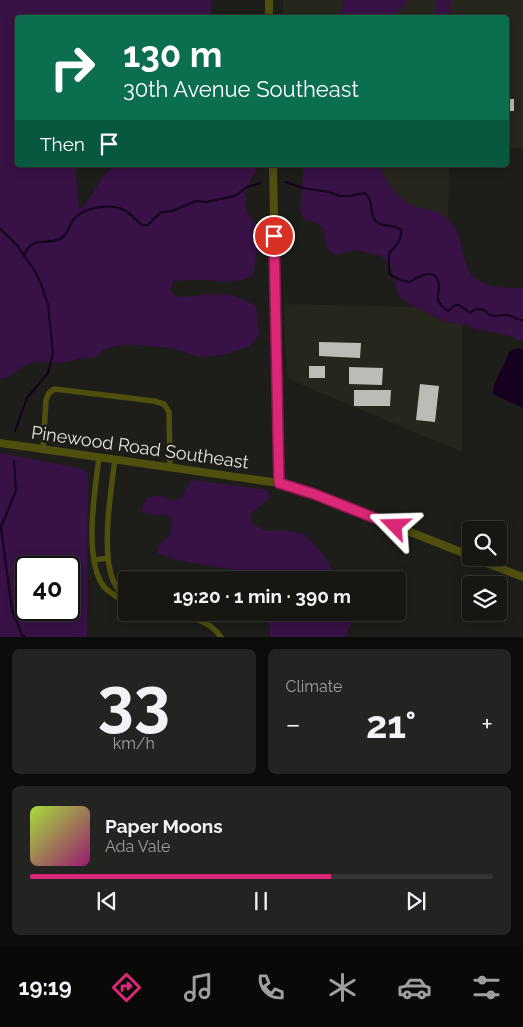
<!DOCTYPE html>
<meta charset="utf-8">
<style>
:root{--surface:#161613;--page:#232321;--text:#f1f3f6;--muted:#9e9fa0;--line:#353533;--accent:#db2777}
body{margin:0;font-family:Raleway,sans-serif;background:var(--page);color:var(--text);height:100vh;display:flex;flex-direction:column;font-size:19px;white-space:nowrap}
*{box-sizing:border-box;margin:0}
p{font-size:16px;color:var(--muted)}
.icon{flex:none;width:28px;height:28px;fill:none;stroke:currentColor;stroke-width:2;stroke-linecap:round;stroke-linejoin:round}
.map{position:relative;height:637px;overflow:hidden}
.sheet{display:flex;flex-direction:column;gap:12px;padding:12px;background:#0c0c0a;flex:1}
.sheet>*{flex:none}
.top-card{position:absolute;left:15px;top:15px;width:494px;height:152px;border-radius:5px;box-shadow:0 2px 12px #0003,0 0 0 1px var(--line);background:#0b6e4f;color:#fff;overflow:hidden}
.fabs{position:absolute;left:462px;top:521px;display:grid;gap:10px}
.fabs a{display:grid;place-items:center;width:45px;height:45px;border-radius:5px;background:var(--surface);box-shadow:0 2px 12px #0003,0 0 0 1px var(--line);font-size:25px}
.speed{position:absolute;left:15px;top:556px;display:flex;gap:10px;font-size:25px;font-weight:700;text-align:center}
.speed>*{display:grid;place-content:center;width:65px;height:65px;border-radius:50%;background:var(--surface);box-shadow:0 2px 12px #0003,0 0 0 1px var(--line);line-height:1}
.speed .limit{border:2px solid #111;border-radius:8px;background:#fff;color:#111}
.pin{position:absolute;display:grid;place-items:center;width:42px;height:42px;color:#fff;margin:-21px;border:2px solid #fff;border-radius:50%;box-shadow:0 1px 5px #0007}
.me{position:absolute;width:55px;margin:-28px;rotate:292deg;stroke-linejoin:round;filter:drop-shadow(0 0 4px #0008)}
.turn{display:flex;align-items:center;gap:18px;height:105px;padding:0 25px;font-size:22px}
.turn .icon{width:65px;height:65px;stroke-width:2.5}
.turn b{display:block;font-size:35px;line-height:42px}
.then{display:flex;align-items:center;height:48px;padding:0 25px;background:#0003;gap:10px;font-size:19px}
.big{font-size:38px;font-weight:700;line-height:1.1}
.sheet .tile{flex:1;display:flex;flex-direction:column;justify-content:center;gap:8px;min-width:0;padding:0 18px;border-radius:8px;background:var(--page)}
.sheet .dial{align-items:center;gap:0}
.dial b{font-size:65px;line-height:1}
.song{display:flex;align-items:center;gap:15px}
.cover{width:60px;height:60px;border-radius:8px;background:linear-gradient(135deg,hsl(80 70% 55%),hsl(320 70% 35%))}
.played{height:5px;border-radius:2px;background:linear-gradient(90deg,var(--accent) 65%,var(--line) 65%)}
.keys{display:flex;justify-content:space-around;direction:ltr}
.heat{display:flex;justify-content:space-between;align-items:center;font-size:28px;direction:ltr}
.sheet .tiles{flex:1;display:grid;gap:12px;grid-template-columns:1fr 1fr}
.tile:last-child{grid-column:span 2}
.trip{position:absolute;left:118px;top:571px;width:288px;height:50px;border-radius:5px;background:var(--surface);box-shadow:0 2px 12px #0003,0 0 0 1px var(--line);font-weight:700;line-height:50px;text-align:center}
.tab-bar{display:flex;height:80px;justify-content:space-around;align-items:center;background:#090908;color:var(--muted)}
.tab-bar .icon{width:35px;height:35px}
.tab-bar .current{color:var(--accent)}
.tab-bar b{font-size:22px;color:var(--text)}
.map>svg:first-child{display:block}
.built{fill:#26261c}
.green{fill:#381247;fill-rule:evenodd}
.water{fill:#16001f}
.lines{fill:none;stroke-linecap:round;stroke-linejoin:round}
.stream{stroke:#16001f;stroke-width:2}
.building{fill:#bbbcb5}
.minor{stroke:#4f4f0e;stroke-width:5.5}
.tertiary{stroke:#4f4f0e;stroke-width:8}
.route-casing{stroke:#8e194d;stroke-width:12}
.route{stroke:#db2777;stroke-width:9}
.labels{text-anchor:middle;dominant-baseline:central;stroke-width:5;stroke-linejoin:round;paint-order:stroke}
.street-label{font-size:18px;fill:#e3e3e0;stroke:#1d1d19}
</style>
<div class="map">
<svg width="523" height="637" viewBox="0 0 523 637">
<rect width="100%" height="100%" fill="#1d1d19"/>
<path class="built" d="M283 0H363L360 18 283 17Z
M386 0H523V148H506V18H377Z
M361 165H449L448 229 378 198Z
M284 304 415 307 446 322 462 324V452L288 379 285 345Z"/>
<path class="green" d="M0 0H211L212 17 18 18V165H75L79 209 84 206 104 175 117 165H255L256 173C244 186 242 197 248 213 250 218 255 222 256 227 259 243 256 260 253 275 237 285 219 280 201 280 192 280 182 280 173 281L170 290 177 297C209 297 225 287 256 306L259 334 254 342 248 347 223 355 200 357 171 348 135 345H119L103 350 95 358C83 356 72 362 59 363 49 363 38 359 28 364 18 369 11 377 0 379Z
M344 0H409L398 12 397 17H338L341 15Z
M435 0H451L449 17H436Z
M304 165H379C387 182 397 200 416 207 421 209 427 208 432 210 440 212 448 219 453 225 465 241 460 266 475 278 487 288 508 288 523 288V341L503 334 480 330 462 324 446 322 415 307 399 297 391 266 381 256 358 250 334 255 327 248 323 228 315 222 304 220 300 211Z
M0 453 78 468 88 472 87 637H0ZM26 568H69V610H26Z
M192 480 267 490 270 498 250 514 252 523 266 531 283 530 304 534 323 554 339 580H268L267 574C234 569 187 565 157 553L160 545 170 535 172 518 164 515 141 513 146 498 161 495 169 501 180 499Z
M269 613V612L356 613 345 637H270Z"/>
<path class="water" d="M518 348 523 349V408L493 394C493 378 505 367 509 352Z"/>
<g class="lines">
<path class="stream" d="M286 182 303 188 329 192 340 196H349L365 193C374 201 369 211 375 220 381 229 392 222 401 230 402 240 396 246 389 253V273C395 279 402 281 410 282 420 275 438 266 439 287 439 291 437 296 438 299 439 305 444 308 448 311L455 305H459L470 313 476 309 485 310C491 320 498 314 507 315 513 316 516 320 523 320
M0 229 17 245 36 273 41 284 48 305 53 353 48 373 27 398 15 431
M24 256C33 234 44 246 60 239 67 236 69 227 73 220 83 207 110 203 124 210 131 213 136 221 142 225H148L161 212 172 211 196 201 206 202 235 196 247 187 261 183
M14 461 16 491 1 527 12 610 22 635 25 637"/>
</g>
<path class="building" d="M506 99H514V111H506Z
M319 342 361 343 360 358 319 356Z
M309 366H325V378H309Z
M349 367 383 368 382 385 349 384Z
M420 384 439 386 435 422 416 420Z
M354 390H391L390 406H354Z"/>
<g class="lines">
<path class="minor" d="M43 449 46 400 49 393 54 389 154 401 164 404 169 412 170 466
M99 457C95 490 83 559 104 587 110 593 119 598 126 603
M115 459C111 490 101 551 113 580 116 588 121 593 126 599
M94 560 108 558
M157 612C181 615 206 616 221 637"/>
<path class="tertiary" d="M269 0V18
M273 165 279 483
M0 443 279 483 314 494 471 556
M474 558 523 577"/>
</g>
<g class="lines">
<defs>
<path id="route" d="M274 236 279 483 314 494 395 526"/>
</defs>
<use href="#route" class="route-casing"/>
<use href="#route" class="route"/>
</g>
<g class="labels">
<g class="street-label">
<text transform="translate(140 447) rotate(8)">Pinewood Road Southeast</text>
</g>
</g>
</svg>
<div class="fabs">
<a><svg class="icon" aria-label="search" viewBox="0 0 24 24"><circle cx="10" cy="10" r="6"/><path d="M15 15l6 6"/></svg></a>
<a><svg class="icon" aria-label="layers" viewBox="0 0 24 24"><path d="M12 4l9 5-9 5-9-5zM3 14l9 5 9-5"/></svg></a>
</div>
<div class="speed"><div class="limit">40</div></div>
<div class="pin" style="left:274px;top:236px;background:#d93025"><svg class="icon" aria-label="arrive" viewBox="0 0 24 24"><path d="M6 21V4h12l-3 4 3 4H6"/></svg></div>
<svg class="me" style="left:395px;top:526px" viewBox="-20 -20 40 40"><path d="M0-17L14 15 0 8-14 15z" fill="#db2777" stroke="#fff" stroke-width="4"/></svg>
<div class="trip">19:20 · 1 min · 390 m</div>
<div class="top-card">
<div class="turn"><svg class="icon" aria-label="right" viewBox="0 0 24 24"><path d="M7 20v-9h11M14 6l5 5-5 5"/></svg><div><b>130 m</b>30th Avenue Southeast</div></div>
<div class="then">Then<svg class="icon" aria-label="arrive" viewBox="0 0 24 24"><path d="M6 21V4h12l-3 4 3 4H6"/></svg></div>
</div>
</div>
<section class="sheet">
<div class="tiles">
<div class="tile dial"><b>33</b><p>km/h</p></div>
<div class="tile"><p>Climate</p>
<div class="heat"><a>−</a><b class="big">21°</b><a>+</a></div>
</div>
<div class="tile">
<div class="song"><i class="cover"></i><div><b>Paper Moons</b><p>Ada Vale</p></div></div>
<div class="played"></div>
<div class="keys"><svg class="icon" aria-label="previous" viewBox="0 0 24 24"><path d="M18 5L8 12l10 7zM5 5v14"/></svg><svg class="icon" aria-label="pause" viewBox="0 0 24 24"><path d="M8 5v14M16 5v14"/></svg><svg class="icon" aria-label="next" viewBox="0 0 24 24"><path d="M6 5l10 7-10 7zM19 5v14"/></svg></div>
</div>
</div>
</section>
<nav class="tab-bar">
<b>19:19</b>
<svg class="icon current" aria-label="directions" viewBox="0 0 24 24"><path d="M12 3l9 9-9 9-9-9zM9 14v-3h6M13 9l2 2-2 2"/></svg>
<svg class="icon" aria-label="music" viewBox="0 0 24 24"><path d="M9 18V5l10-2v13"/><circle cx="6" cy="18" r="3"/><circle cx="16" cy="16" r="3"/></svg>
<svg class="icon" aria-label="phone" viewBox="0 0 24 24"><path d="M5 4h4l2 5-3 2q2 4 5 5l2-3 5 2v4C11 20 4 13 5 4z"/></svg>
<svg class="icon" aria-label="climate" viewBox="0 0 24 24"><path d="M12 3v18M4 7l16 10M4 17L20 7"/></svg>
<svg class="icon" aria-label="car" viewBox="0 0 24 24"><path d="M5 17H2v-5l4-1 3-4h7l3 4 3 1v5h-3M9 17h6M6 11h13"/><circle cx="7" cy="17" r="2"/><circle cx="17" cy="17" r="2"/></svg>
<svg class="icon" aria-label="filters" viewBox="0 0 24 24"><path d="M4 7h16M4 17h16"/><circle cx="9" cy="7" r="2"/><circle cx="15" cy="17" r="2"/></svg>
</nav>
